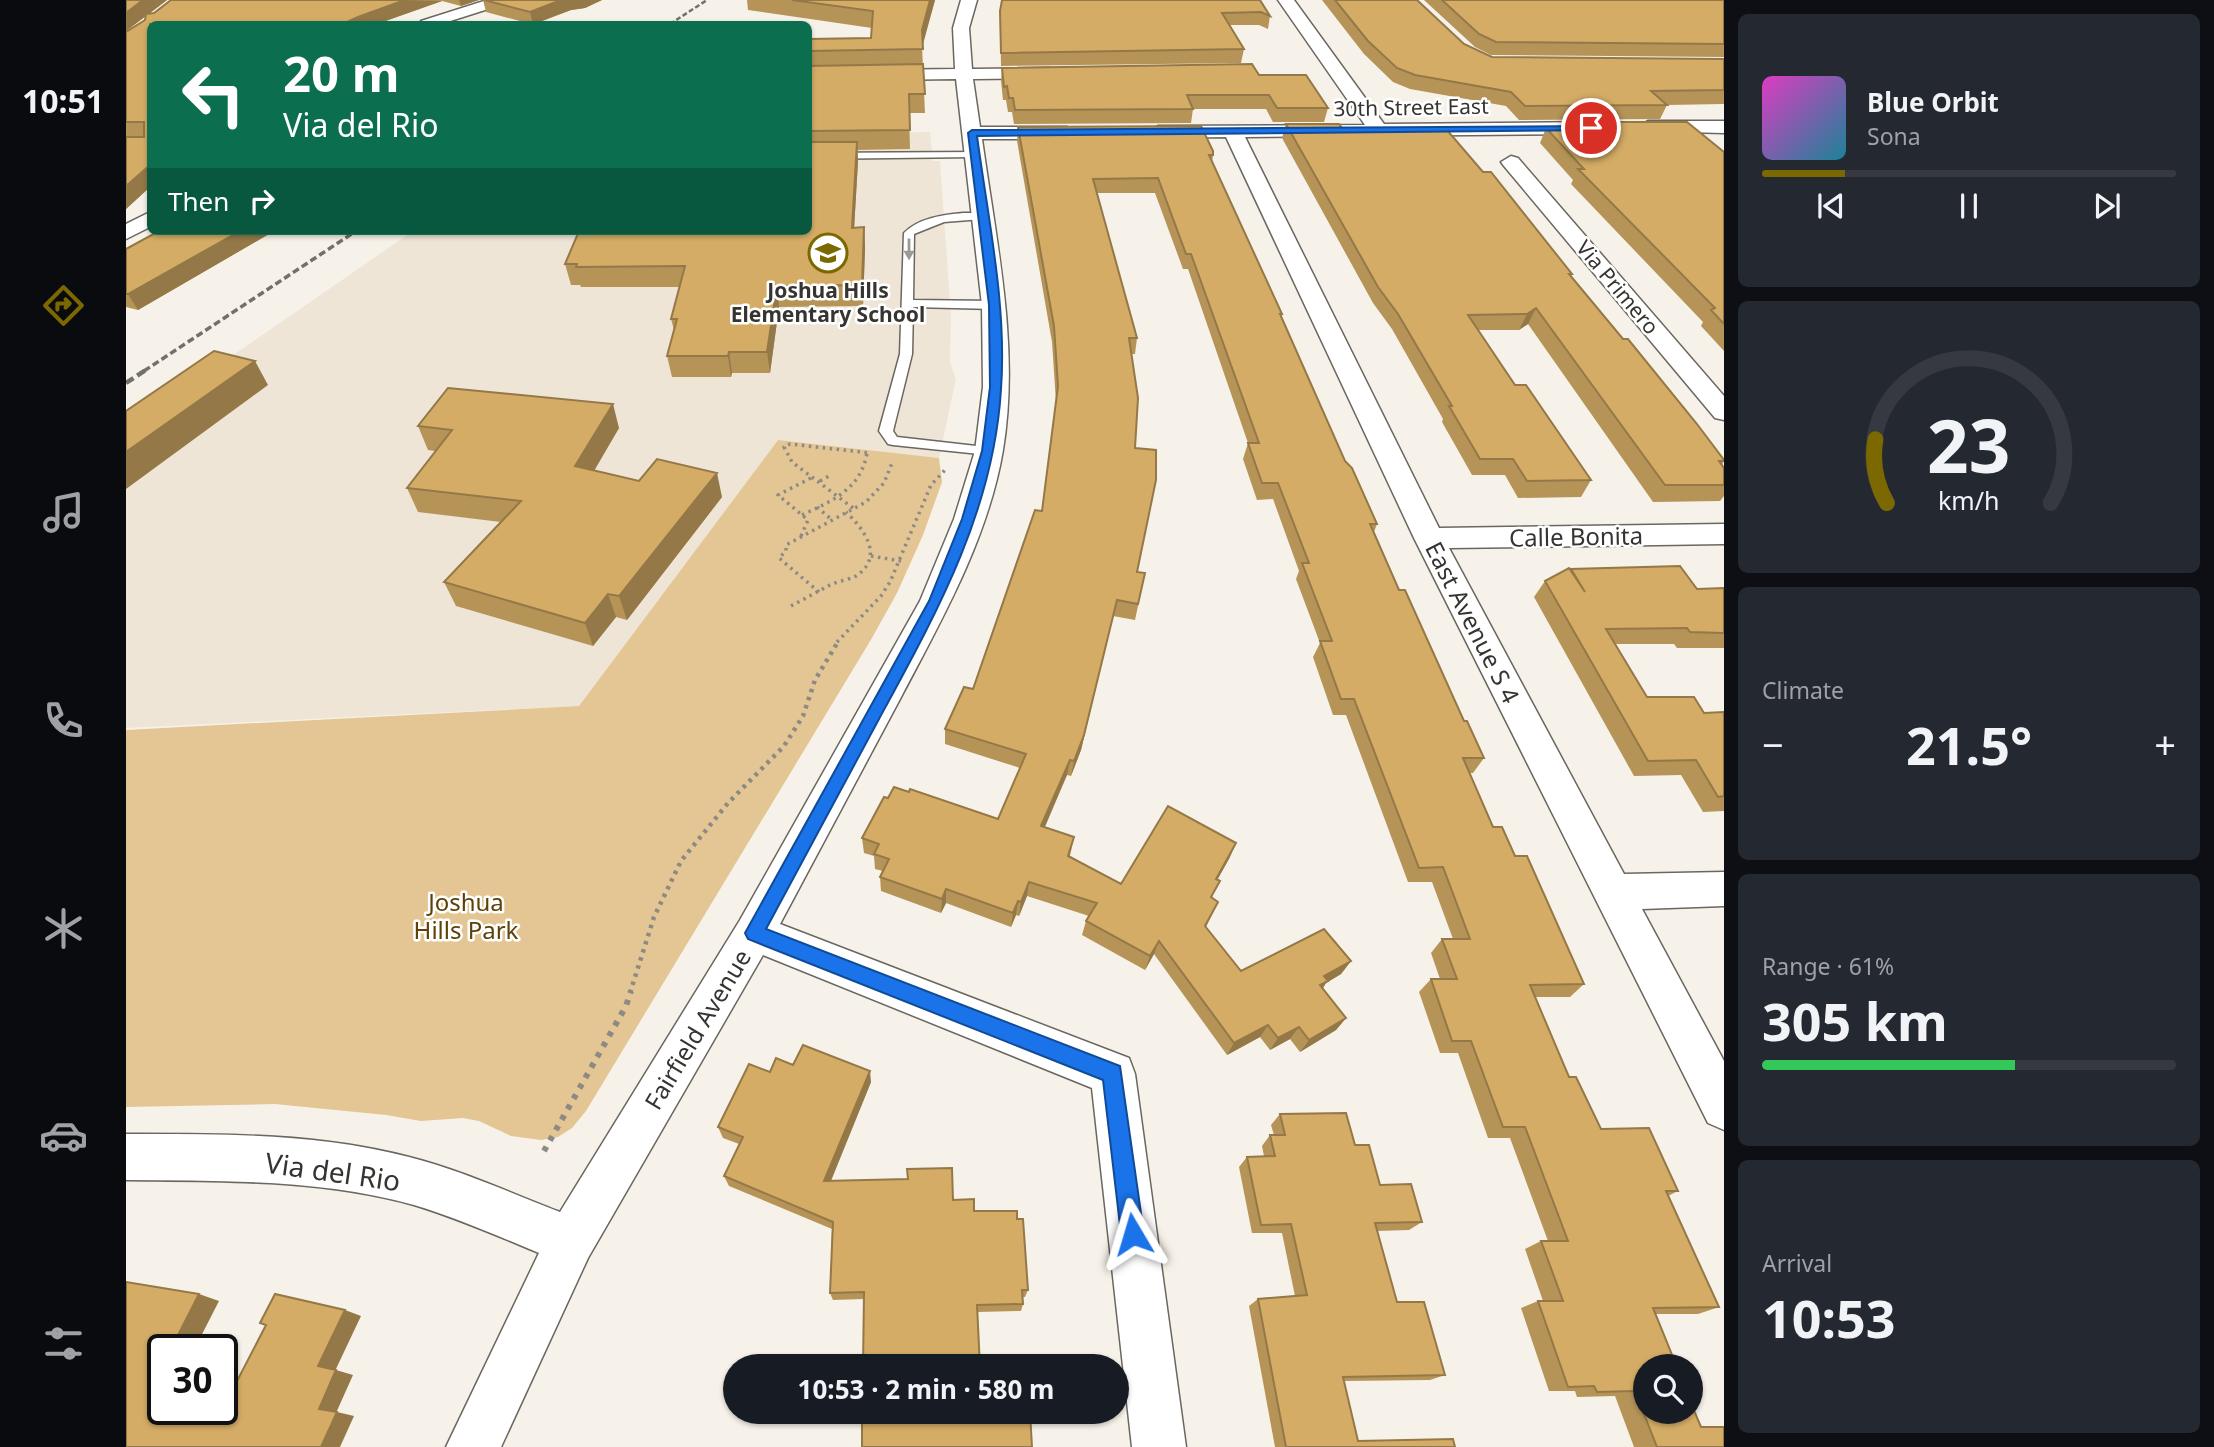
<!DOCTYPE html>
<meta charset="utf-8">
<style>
:root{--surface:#171b24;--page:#242831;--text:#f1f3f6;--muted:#9ea1a6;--line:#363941;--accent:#7c6800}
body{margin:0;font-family:"Noto Sans",sans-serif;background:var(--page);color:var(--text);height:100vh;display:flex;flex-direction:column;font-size:26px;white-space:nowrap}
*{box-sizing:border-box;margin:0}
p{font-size:23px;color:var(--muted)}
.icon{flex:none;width:38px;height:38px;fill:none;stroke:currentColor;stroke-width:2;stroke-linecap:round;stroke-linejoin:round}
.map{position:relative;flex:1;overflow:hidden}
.side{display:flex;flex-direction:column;gap:14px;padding:14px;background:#0d0f14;width:490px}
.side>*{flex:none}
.guide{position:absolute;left:21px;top:21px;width:665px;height:214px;border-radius:10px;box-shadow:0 2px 5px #0004;background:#0b6e4f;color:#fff;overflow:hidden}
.controls{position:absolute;left:1507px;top:1354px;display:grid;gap:14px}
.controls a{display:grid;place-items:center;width:70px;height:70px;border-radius:50%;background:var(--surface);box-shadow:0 2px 5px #0004;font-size:35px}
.speed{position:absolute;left:21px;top:1334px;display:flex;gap:14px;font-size:35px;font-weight:700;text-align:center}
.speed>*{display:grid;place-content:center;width:91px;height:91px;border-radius:50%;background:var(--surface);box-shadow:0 2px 5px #0004;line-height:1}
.speed .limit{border:4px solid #111;border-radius:10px;background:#fff;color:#111}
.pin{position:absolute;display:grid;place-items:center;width:60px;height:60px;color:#fff;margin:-30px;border:4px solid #fff;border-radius:50%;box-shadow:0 2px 7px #0007}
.me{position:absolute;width:77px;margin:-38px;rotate:353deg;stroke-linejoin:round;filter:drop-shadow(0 0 5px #0008)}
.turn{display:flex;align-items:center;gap:24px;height:147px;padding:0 21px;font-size:32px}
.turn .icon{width:91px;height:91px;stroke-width:2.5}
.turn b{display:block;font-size:49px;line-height:60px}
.then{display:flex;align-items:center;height:66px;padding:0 21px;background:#0003;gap:14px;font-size:26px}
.big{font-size:52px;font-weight:700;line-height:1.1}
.side .widget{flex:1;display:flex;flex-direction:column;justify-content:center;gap:10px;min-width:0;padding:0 24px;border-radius:10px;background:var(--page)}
.side .dial{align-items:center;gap:0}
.dial svg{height:182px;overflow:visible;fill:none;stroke:var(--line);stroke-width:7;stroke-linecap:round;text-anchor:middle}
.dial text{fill:var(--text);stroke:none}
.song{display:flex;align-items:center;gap:21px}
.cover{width:84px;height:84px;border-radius:10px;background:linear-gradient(135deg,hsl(310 70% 55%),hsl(190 70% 35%))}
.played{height:7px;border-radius:4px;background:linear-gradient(90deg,var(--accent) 20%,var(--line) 20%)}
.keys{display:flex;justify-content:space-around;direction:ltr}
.heat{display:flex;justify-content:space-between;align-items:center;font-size:38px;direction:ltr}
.charge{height:10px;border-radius:5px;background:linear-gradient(90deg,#34c759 61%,var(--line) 0)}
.trip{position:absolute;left:597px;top:1354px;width:406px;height:70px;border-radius:35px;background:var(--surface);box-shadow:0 2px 5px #0004;font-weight:700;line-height:70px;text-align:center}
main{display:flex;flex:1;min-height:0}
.tabs{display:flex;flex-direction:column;width:126px;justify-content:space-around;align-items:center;background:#090b0e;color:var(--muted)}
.tabs .icon{width:49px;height:49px}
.tabs .on{color:var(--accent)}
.tabs b{font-size:32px;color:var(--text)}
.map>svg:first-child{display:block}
.built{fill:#eee5d6}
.green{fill:#e4c594}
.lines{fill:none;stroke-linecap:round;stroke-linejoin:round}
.lane-casing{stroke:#6b665f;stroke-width:3}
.street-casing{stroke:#6b665f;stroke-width:3}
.path-far2{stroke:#8d8a84;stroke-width:3.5;stroke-dasharray:2.5 4.5;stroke-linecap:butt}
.path-far1{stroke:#8d8a84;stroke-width:4.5;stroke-dasharray:3.5 5;stroke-linecap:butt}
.path{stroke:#8d8a84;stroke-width:6;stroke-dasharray:5 7;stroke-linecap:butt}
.lane{fill:#fff;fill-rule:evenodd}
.street{fill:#fff;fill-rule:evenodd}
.rail-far2{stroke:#73706b;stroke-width:2.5;stroke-dasharray:5 2.5;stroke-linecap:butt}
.rail-far1{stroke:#73706b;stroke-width:3.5;stroke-dasharray:7 3.5;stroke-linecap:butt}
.rail{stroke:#73706b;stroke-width:4.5;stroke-dasharray:9 4.5;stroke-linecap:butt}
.wall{fill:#b69458}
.shaded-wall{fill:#947847}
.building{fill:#d4ac66;stroke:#947847;stroke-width:2}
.oneway{fill:#9a9a98}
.route{fill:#1a73e8;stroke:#114b97;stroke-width:2}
.labels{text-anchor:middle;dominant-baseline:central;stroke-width:5;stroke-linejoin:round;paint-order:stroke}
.far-street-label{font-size:21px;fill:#363431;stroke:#fff}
.far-poi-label{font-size:21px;font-weight:bold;fill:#363431;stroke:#fff}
.street-label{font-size:24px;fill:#363431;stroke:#fff}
.park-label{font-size:24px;fill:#5d4107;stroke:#fff}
.near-street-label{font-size:28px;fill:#363431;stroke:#fff}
</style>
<main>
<nav class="tabs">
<b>10:51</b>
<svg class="icon on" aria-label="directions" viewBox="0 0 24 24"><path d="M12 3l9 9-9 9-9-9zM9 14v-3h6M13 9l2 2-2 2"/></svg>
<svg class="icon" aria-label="music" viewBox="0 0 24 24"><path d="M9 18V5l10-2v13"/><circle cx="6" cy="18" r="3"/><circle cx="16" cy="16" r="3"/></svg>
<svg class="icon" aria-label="phone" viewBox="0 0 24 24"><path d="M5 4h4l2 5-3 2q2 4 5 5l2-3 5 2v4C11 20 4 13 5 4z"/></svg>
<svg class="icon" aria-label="climate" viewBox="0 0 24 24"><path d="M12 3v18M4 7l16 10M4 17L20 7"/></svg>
<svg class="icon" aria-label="car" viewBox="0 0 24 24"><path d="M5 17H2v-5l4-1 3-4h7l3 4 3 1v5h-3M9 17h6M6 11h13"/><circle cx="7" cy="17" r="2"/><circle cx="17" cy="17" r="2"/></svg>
<svg class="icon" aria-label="filters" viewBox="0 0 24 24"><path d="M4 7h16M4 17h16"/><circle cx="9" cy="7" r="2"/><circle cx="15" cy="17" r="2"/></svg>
</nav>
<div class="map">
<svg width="1598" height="1447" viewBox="0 0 1598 1447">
<rect width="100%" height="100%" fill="#f7f2e9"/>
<path class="built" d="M804 132 807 161H814L825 316 824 362 830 379 813 458 652 440 453 706 0 728V429L287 231H682L683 134Z"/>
<path class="green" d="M652 440 813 458 816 482 797 535 771 593 746 638 460 1111 446 1128 432 1137 415 1140 385 1136 353 1121 337 1118 295 1121 260 1115 149 1104 0 1107V730L453 706Z"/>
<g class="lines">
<defs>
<path id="lane" d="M852 152V156L849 157 682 159V153Z
M837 213H856L861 216 856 219 818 222 788 234 787 300 868 301 874 305 868 309 787 307 786 354 767 431 771 437 868 448V454L863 455 767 445 762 444 753 431 774 354 778 233C793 218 816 215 837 213Z"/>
<path id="street" d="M361 0H384L381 3 315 24H293L295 21Z
M835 0H851L843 28 846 69 924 68 933 73 924 78 847 79 854 127H941L950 133 941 139H856C870 241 894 347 877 450 862 539 815 621 774 699 734 774 694 849 654 924L1003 1058 1009 1074 1060 1447H1006L966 1088 637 955 462 1258 375 1447H320L413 1253C372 1236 331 1218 288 1205 195 1179 95 1181 0 1180V1134C95 1134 191 1133 283 1157 335 1170 384 1193 434 1212L614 920 794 601 828 519 849 451 857 387 856 305 830 79 682 81V71L829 69 827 28Z
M1152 0H1168L1258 124 1469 122 1478 128 1469 134 1119 137 1313 528 1598 524V544L1323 548 1498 874 1598 872V906L1516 909 1598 1061V1130L1582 1123 1288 538 1100 137 1032 138 1023 132 1032 126 1239 125Z
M1522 121H1598V133L1515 131 1513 127Z
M1385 156 1392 158 1598 396V420L1589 418 1378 166 1375 162Z
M24 212V227L0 239V224Z"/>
</defs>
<use href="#lane" class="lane-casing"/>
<use href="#street" class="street-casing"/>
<path class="path-far2" d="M694 481 703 476
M691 507 706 520
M727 508 666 462 658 447 664 444 744 453
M676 515C706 501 735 489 741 453
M675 536 682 520 652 495 685 478
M745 556 775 561
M693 592 653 558 660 551V545L740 502 758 483 766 463
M665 606C678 599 691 592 704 585 712 581 722 580 730 576 759 557 738 529 720 512
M711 642 755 596 764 582 805 485 819 470"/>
<path class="path-far1" d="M504 993 528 917 555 861 602 803 658 746 677 716 689 680 713 640"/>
<path class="path" d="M418 1151 500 1006 505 991"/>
<use href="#lane" class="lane"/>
<use href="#street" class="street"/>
<path class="rail-far2" d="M544 24 581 0"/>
<path class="rail-far1" d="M18 371 230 231"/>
<path class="rail" d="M0 383 21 369"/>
</g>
<path class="wall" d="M0 0H41L23 14 28 13 45 0H353L335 6 316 1 251 24H24V187L0 209V137H18V136H0V32L19 20 20 16 0 31Z
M357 0H476L459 8 445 10 409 24H405L360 12Z
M621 0H809L796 45 799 113H783L784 149 731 150 732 161 728 228 738 227 739 248 737 306 653 307 644 373H606L605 377H546L541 356 548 330 545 319 554 287H455L454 285H445L439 264 682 231V39L745 38 746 28 622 10Z
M1134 0 1144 16 1142 29 1133 25H1104L1118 49 1115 63 875 66 874 11Z
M1196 0H1291L1338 44 1366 57 1598 59V104L1541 105 1534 119 1393 120 1380 106 1284 89 1267 82 1238 54Z
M1298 0H1598V57L1365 55 1349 47Z
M876 68 1133 75 1202 108 1198 122H1147L1140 109H1067L1065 123 888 124 886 112H882L880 100H877L875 81Z
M1439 122 1598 152V351L1575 326 1577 322 1445 184 1447 180 1414 143 1420 128H1436Z
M1160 124 1219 132 1357 172 1446 274 1445 276 1598 460 1596 465 1598 468V496L1594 501 1527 502 1402 324 1393 330H1352L1389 385 1465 480 1455 497 1392 498 1379 475H1346L1316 422 1317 419 1266 329 1247 303 1156 138Z
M892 127 1087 155 1086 162 1156 314 1155 317 1219 461 1251 524 1248 532 1273 590 1338 721 1358 758 1347 773H1344L1367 827 1389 856 1458 984 1444 997H1409L1443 1077 1475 1129 1552 1191 1542 1196 1593 1307 1572 1314H1529L1575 1427 1598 1447H1508L1489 1396 1451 1397 1449 1391H1423L1395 1308 1412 1301H1417L1399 1249 1415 1241H1422L1384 1138H1362L1332 1053H1314L1293 992 1305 979H1314L1305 953 1316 939H1327L1306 882H1282L1220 715H1207L1187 657 1194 643 1170 579 1173 571 1147 499 1131 500 1117 459 1122 443 1062 269H1057L1029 193H971L1011 338 1009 354H1005L1009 448 1011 572 1019 573 1009 620 987 616 955 750 945 776 941 775 918 827 948 837 944 856 995 884 1104 857 1091 880 1086 898 1092 902 1080 927 1115 971 1225 961 1215 974 1200 983 1197 988 1220 1018 1210 1030 1174 1052 1164 1039 1144 1050 1134 1037 1101 1055 1028 954 1019 970 956 935 960 921 963 916 901 896 893 916 890 915 885 927 820 903 815 913 755 891 754 877 757 871 749 869 748 856 738 853 736 838 872 819 894 768 819 744V729L847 689 916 511 930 402 926 342 891 141Z
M33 231H142L143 234 12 310 0 307V249Z
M292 426 493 428 468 470 513 481 596 497 501 620 490 617 467 646 330 606 318 582 375 522 292 512 281 488 309 451 302 450Z
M1445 569 1571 589 1598 588V648H1551L1548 644H1489L1521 697 1578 713 1598 712V811L1577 812 1555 775 1508 776 1408 597 1419 581Z
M667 1065 745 1082 705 1181 827 1200 848 1211 891 1219 902 1290 899 1297H897V1304L895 1311 852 1312 738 1299 707 1300 704 1293 706 1229 603 1186 598 1176 613 1144 597 1138 592 1127 644 1072Z
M1154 1114 1229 1145 1254 1185 1296 1222 1283 1230 1251 1231 1271 1302 1319 1375 1304 1380 1218 1381 1232 1441 1329 1447H1149L1123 1306 1132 1299 1169 1296 1156 1233H1126L1113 1167 1121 1157 1138 1156 1136 1146 1144 1135H1148L1145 1125Z"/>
<path class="shaded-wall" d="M17 0H41L0 31V13Z
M279 0 316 1 251 24H217L232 17Z
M333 0H353L335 6Z
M435 0H476L459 8 445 10 407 24 404 12Z
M804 0H809L796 48V30Z
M731 142 732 161 727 248 726 228Z
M24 165V187L0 209V186Z
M738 227 739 248 737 306 736 285Z
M114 231H142L143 234 12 310 2 294Z
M651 286 653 307 644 373 641 352Z
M1410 308 1402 324 1393 330 1401 314Z
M603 352 606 373 605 377 602 356Z
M129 361 142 385 0 489V452Z
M487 404 493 428 457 490 449 466Z
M591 473 596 497 501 620 493 596Z
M482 594 490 617 467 646 459 623Z
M991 600 955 750 945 776 948 761Z
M944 760 941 775 913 841 915 826Z
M1110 843 1104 857 1084 893 1090 879Z
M903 882 901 896 893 916 895 902Z
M820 889V903L815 913 816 899Z
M892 901 890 915 885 927 887 913Z
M1033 941 1028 954 1019 970 1024 956Z
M1225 961 1215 974 1200 983 1193 994 1185 998 1198 976Z
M1220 1018 1210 1030 1174 1052 1183 1040Z
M1142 1025 1134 1037 1101 1055 1108 1043Z
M1173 1027 1164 1039 1144 1050 1152 1038Z
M744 1071 745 1082 701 1190 698 1181Z
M73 1294 93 1301 69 1348 74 1349H57L48 1343Z
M219 1310 235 1316 209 1371 192 1366Z
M210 1370 227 1375 210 1413 193 1409Z
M211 1412 228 1416 214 1447H195Z"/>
<path class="building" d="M0 0H17L0 13Z
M45 0H279L232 17 217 24H24V165L0 186V137H18V122H0V32L19 20 20 14 28 13Z
M358 0H435L404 12Z
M666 0H804L796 30 797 49 682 51V39L745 38 747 11Z
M876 0H1134L1144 16 1135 12 1096 13 1118 49 875 53 874 11Z
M1209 0H1291L1338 44 1366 57 1598 59V90L1525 91 1541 105 1399 106 1385 92 1289 75 1271 68 1242 41Z
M1316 0H1598V44L1370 42 1353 34Z
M797 64 799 94H783L784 130 682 131V66Z
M1126 64 1133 75H1180L1202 108H1151L1143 95H1061L1067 109 889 110 887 98H883L881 86 878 87 876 68Z
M1439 122H1561L1598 152V324L1585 310 1589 308 1452 169H1458L1420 128H1456Z
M1160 124H1213L1219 132 1321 130 1357 172H1365L1446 274H1443L1497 339H1502L1571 424 1598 460V461H1593L1598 468V485H1539L1410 308 1401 314 1342 315 1389 385H1400L1465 480 1401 481 1387 459H1354L1323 406H1326L1272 314 1252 287Z
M1075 126 1087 151V155H1083L1156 314H1154L1219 461 1226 468 1251 524H1244L1273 590H1279L1338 721H1341L1358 758H1337L1367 827H1376L1389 856H1401L1458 984 1404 985 1443 1077H1450L1475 1129 1523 1128 1552 1191H1540L1593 1307 1527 1308 1551 1367H1519V1412H1564V1401L1575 1427H1598V1447H1531L1509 1391 1471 1392 1468 1386 1442 1387 1412 1301H1437L1415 1241H1442L1399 1127H1377L1345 1041H1326L1305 979H1331L1316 939H1344L1317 867 1293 868 1228 699H1215L1194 641H1206L1176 563H1183L1152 483H1136L1122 443H1133L1065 254H1060L1032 178 967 179 1011 338H1003L1012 398 1009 448 1030 450V480L1011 572 1019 573 1012 604 991 600 958 735 948 761 944 760 915 826 948 837 942 856 995 884 1042 806 1110 843 1090 879 1094 881 1085 897 1092 902 1079 926 1115 971 1198 929 1225 961 1198 976 1202 981 1194 985 1220 1018 1183 1040 1173 1027 1152 1038 1142 1025 1108 1043 1033 941 1024 956 960 921 971 903 903 882 895 902 892 901 887 913 820 889 816 899 754 877 763 859 748 854 753 844 736 838 758 797 762 798 768 787 783 792 784 789 872 819 900 754 819 729 838 687 847 689 909 510 916 511 932 386 928 326 892 127Z
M682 142H731L726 228 738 227 736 285 651 286 641 352H603L602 356H541L551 319H545L559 266 450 267 451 264H439L453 231H682Z
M33 231H114L2 294H0V249Z
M88 351 129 361 0 452V411Z
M322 388 487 404 449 466 513 481 531 459 591 473 493 596 482 594 459 623 318 582 395 501 281 488 326 430 292 426Z
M1554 566 1571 589 1598 588V633L1564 632 1561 628 1480 629 1521 697H1568L1578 713 1598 712V796L1592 797 1570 760 1522 761 1419 581 1443 568 1459 592 1445 569Z
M677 1045 744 1071 698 1181 782 1179 781 1169 826 1168 827 1200 848 1199V1211H891V1219H897L902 1290H896L897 1304 851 1305 854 1367H737L738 1292 704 1293 707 1222 598 1176 617 1137 592 1127 623 1064 644 1072 650 1058 667 1065Z
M1220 1113 1229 1145H1243L1254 1185 1285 1184 1296 1222 1249 1223 1271 1302H1298L1319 1375 1217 1377 1232 1441 1327 1439 1329 1447H1160L1132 1299 1181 1295 1165 1224 1135 1225 1121 1157 1149 1156 1144 1135H1159L1154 1114Z
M0 1282 73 1294 48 1343 59 1345 57 1349H37V1409H96V1381L110 1383 140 1325 134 1323 149 1294 219 1310 192 1366 210 1370 193 1409 211 1412 195 1447H0Z
M736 1412H904L906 1447H736Z"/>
<defs><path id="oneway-solid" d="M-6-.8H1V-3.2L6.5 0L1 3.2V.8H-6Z" transform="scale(1.75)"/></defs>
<use class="oneway" href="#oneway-solid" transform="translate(783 249) rotate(90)"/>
<path class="route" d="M1465 126 1468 130 851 136C862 219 881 305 875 389 868 511 810 614 753 719 716 789 678 859 640 929L994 1066 1018 1234 1014 1241 1007 1245 999 1241 995 1234 977 1080 622 939 619 933 803 601 836 519 856 451 864 387 863 305 842 133 846 130Z"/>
<defs>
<symbol id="school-ring" viewBox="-11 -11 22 22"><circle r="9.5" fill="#fff" stroke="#7c6800" stroke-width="1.5"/><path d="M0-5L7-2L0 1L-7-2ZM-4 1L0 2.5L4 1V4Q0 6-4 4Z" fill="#7c6800"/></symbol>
</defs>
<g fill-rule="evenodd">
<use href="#school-ring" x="680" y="231" width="44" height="44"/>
</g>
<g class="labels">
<g class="far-street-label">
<text transform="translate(1285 107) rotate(-1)">30th Street East</text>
<text transform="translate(1492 287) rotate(50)">Via Primero</text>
</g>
<g class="far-poi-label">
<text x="702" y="290">Joshua Hills<tspan x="702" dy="24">Elementary School</tspan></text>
</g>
<g class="street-label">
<text transform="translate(1450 536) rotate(-1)">Calle Bonita</text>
<text transform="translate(1347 622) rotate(63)">East Avenue S 4</text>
<text transform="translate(571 1029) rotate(-59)">Fairfield Avenue</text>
</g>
<g class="park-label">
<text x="340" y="901">Joshua<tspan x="340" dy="28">Hills Park</tspan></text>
</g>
<g class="near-street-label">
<text transform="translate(207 1171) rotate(8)">Via del Rio</text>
</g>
</g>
</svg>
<div class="controls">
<a><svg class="icon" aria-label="search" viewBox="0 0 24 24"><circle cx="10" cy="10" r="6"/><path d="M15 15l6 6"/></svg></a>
</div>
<div class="speed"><div class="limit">30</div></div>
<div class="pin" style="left:1465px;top:128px;background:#d93025"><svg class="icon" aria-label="arrive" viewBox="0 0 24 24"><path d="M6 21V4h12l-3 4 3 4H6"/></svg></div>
<svg class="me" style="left:1007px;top:1234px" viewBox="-20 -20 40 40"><path d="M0-17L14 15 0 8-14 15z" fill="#1a73e8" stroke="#fff" stroke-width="4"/></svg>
<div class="trip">10:53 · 2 min · 580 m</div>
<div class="guide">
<div class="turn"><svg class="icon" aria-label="left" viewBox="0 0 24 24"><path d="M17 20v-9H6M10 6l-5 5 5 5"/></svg><div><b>20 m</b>Via del Rio</div></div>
<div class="then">Then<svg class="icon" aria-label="right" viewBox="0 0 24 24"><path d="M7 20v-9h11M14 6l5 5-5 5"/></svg></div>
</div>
</div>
<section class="side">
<div class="widget">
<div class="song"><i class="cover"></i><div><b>Blue Orbit</b><p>Sona</p></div></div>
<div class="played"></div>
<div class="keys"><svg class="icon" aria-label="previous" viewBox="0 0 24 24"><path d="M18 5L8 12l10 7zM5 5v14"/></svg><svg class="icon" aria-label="pause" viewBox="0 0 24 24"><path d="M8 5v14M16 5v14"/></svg><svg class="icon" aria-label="next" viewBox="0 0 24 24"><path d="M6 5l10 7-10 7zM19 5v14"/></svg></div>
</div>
<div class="widget dial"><svg viewBox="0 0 100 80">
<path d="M14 69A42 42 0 1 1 86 69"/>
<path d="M14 69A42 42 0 0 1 9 41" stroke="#7c6800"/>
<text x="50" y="56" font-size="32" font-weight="700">23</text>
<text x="50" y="72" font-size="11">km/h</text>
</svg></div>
<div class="widget"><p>Climate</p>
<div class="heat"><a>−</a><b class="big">21.5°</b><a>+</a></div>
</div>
<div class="widget"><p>Range · 61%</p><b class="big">305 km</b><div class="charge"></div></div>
<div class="widget"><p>Arrival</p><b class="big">10:53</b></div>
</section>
</main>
